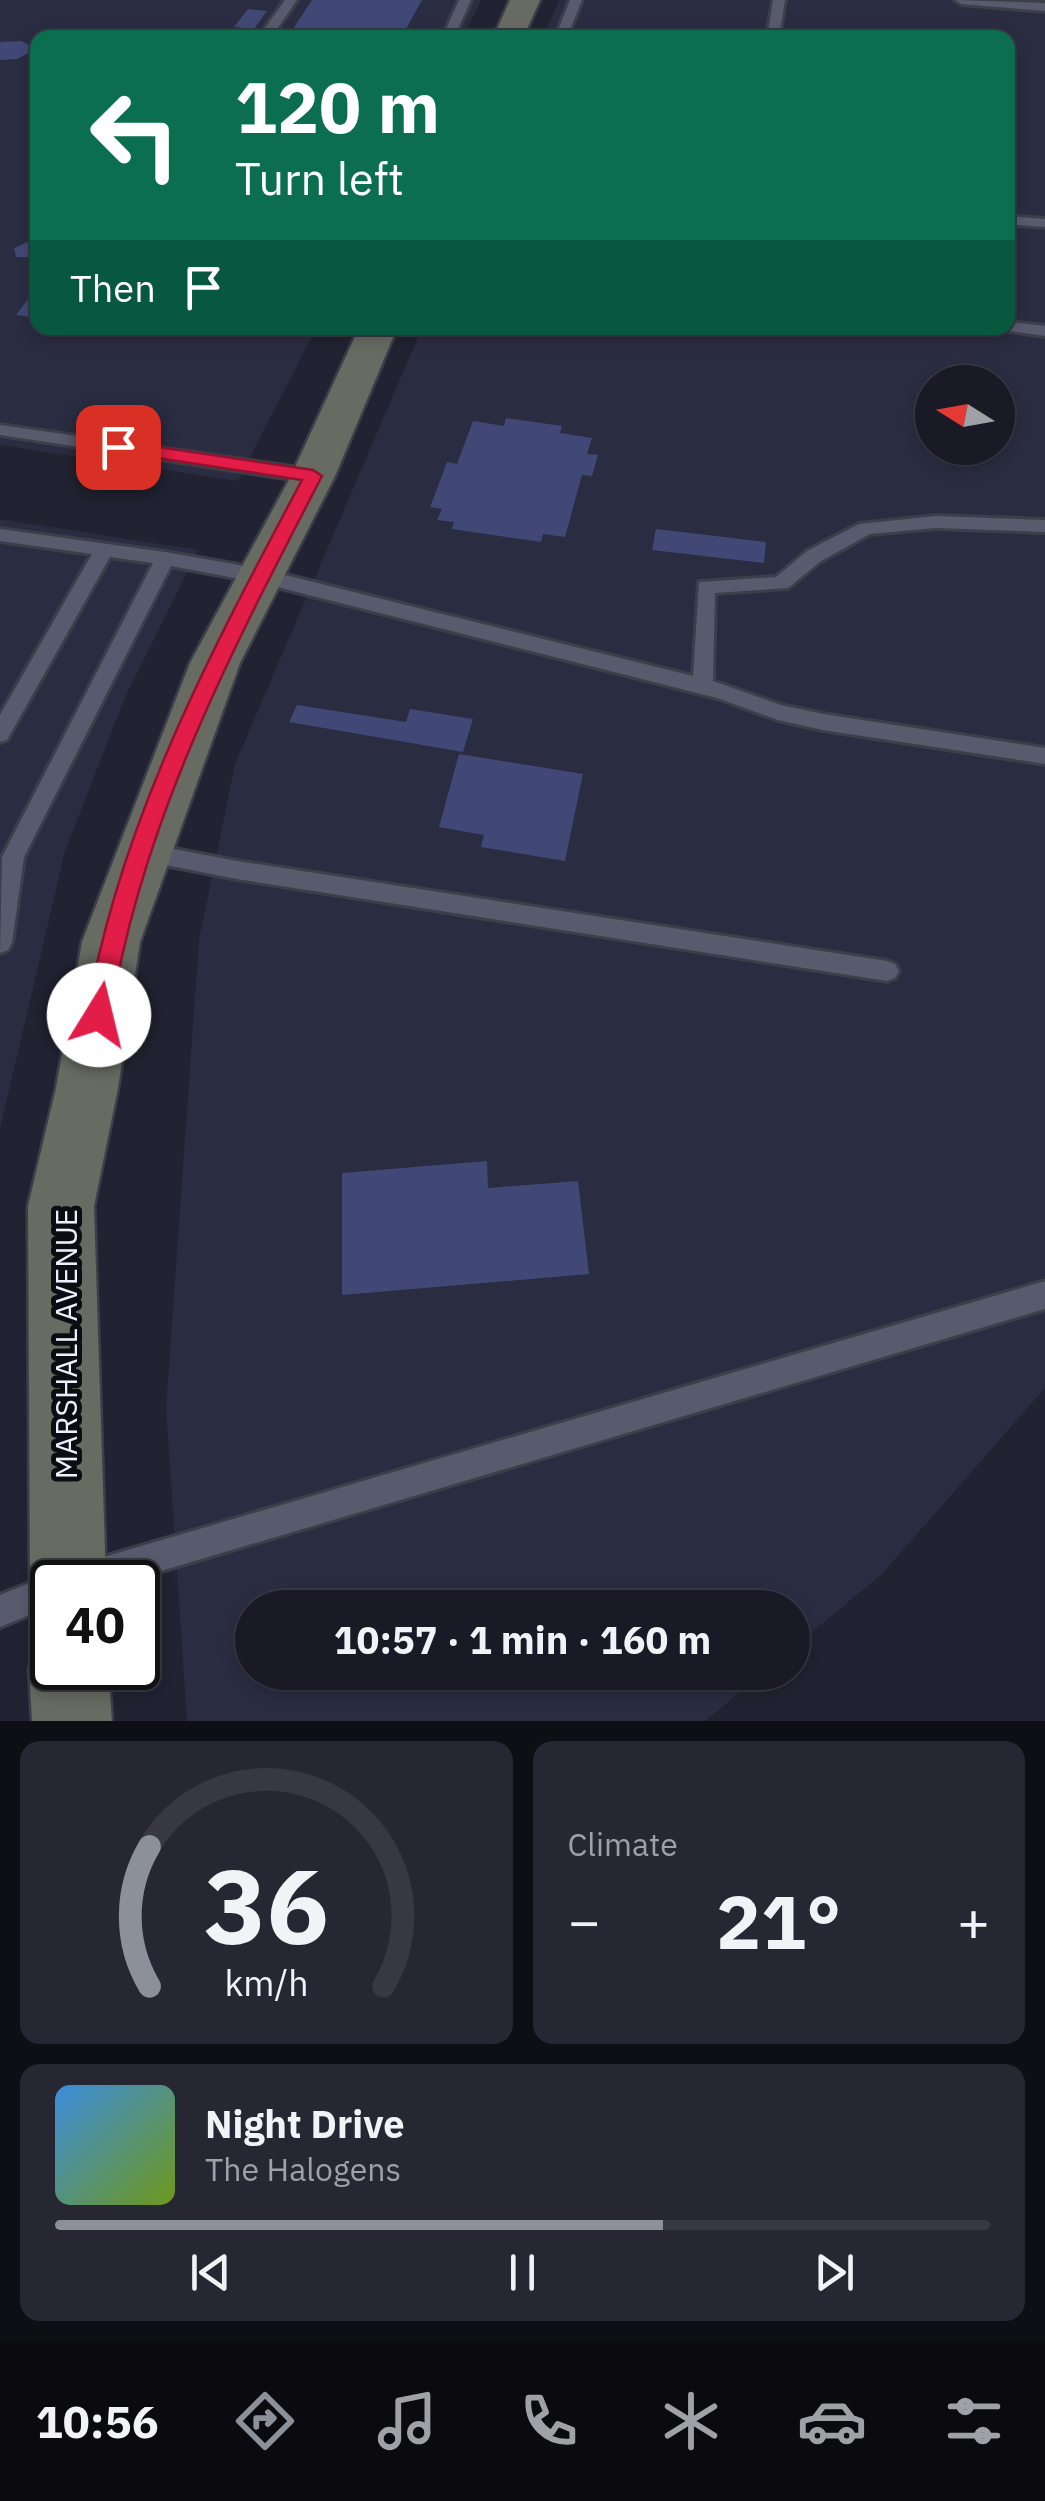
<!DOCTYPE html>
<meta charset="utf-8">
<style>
:root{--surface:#191a26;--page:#262732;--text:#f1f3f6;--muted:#9fa1a7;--line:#373843;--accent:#8c9099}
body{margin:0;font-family:"IBM Plex Sans",sans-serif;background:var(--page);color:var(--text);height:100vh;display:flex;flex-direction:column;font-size:38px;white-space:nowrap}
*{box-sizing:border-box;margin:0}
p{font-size:32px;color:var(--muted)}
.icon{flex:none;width:55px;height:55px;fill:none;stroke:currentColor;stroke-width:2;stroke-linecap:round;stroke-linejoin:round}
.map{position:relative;height:1721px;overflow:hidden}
.drawer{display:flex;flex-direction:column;gap:20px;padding:20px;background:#0e0e15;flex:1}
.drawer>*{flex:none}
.guide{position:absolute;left:30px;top:30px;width:985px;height:305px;border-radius:20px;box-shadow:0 5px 15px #0003,0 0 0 2px var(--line);background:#0b6e4f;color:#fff;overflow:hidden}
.needle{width:65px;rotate:281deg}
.controls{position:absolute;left:915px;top:365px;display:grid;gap:20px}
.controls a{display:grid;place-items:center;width:100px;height:100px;border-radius:50%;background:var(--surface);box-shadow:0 5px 15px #0003,0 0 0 2px var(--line);font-size:50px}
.speed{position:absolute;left:30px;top:1560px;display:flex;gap:20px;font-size:50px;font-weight:700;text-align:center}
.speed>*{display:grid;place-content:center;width:130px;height:130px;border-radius:50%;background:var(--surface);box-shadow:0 5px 15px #0003,0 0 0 2px var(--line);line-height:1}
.speed .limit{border:5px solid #111;border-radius:15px;background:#fff;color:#111}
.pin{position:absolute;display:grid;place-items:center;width:85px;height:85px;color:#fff;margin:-42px;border-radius:20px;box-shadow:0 5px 15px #0006}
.me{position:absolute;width:110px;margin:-55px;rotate:9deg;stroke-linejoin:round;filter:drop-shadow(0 0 8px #0008)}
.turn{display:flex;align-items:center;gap:35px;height:210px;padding:0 40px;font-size:45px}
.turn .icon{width:130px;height:130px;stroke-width:2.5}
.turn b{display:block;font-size:70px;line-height:85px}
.then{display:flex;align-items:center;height:95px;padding:0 40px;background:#0003;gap:20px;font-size:38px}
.big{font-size:75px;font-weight:700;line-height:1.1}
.drawer .tile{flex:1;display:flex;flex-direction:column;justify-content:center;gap:15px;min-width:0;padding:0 35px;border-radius:20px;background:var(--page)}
.drawer .dial{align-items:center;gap:0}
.dial svg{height:260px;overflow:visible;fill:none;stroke:var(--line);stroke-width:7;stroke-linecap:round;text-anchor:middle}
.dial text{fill:var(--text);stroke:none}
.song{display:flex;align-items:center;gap:30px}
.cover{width:120px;height:120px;border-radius:15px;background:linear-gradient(135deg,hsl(210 70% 55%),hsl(80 70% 35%))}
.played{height:10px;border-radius:5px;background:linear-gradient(90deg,var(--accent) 65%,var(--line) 65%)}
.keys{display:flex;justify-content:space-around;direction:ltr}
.heat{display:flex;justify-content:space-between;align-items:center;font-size:55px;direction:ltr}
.drawer .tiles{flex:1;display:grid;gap:20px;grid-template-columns:1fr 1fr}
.tile:last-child{grid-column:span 2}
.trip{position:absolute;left:235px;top:1590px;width:575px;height:100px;border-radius:50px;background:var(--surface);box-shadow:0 5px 15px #0003,0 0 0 2px var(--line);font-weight:700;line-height:100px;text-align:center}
.menu{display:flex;height:160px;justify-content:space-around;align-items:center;background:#0a0a0f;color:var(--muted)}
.menu .icon{width:70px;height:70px}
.menu .selected{color:var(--accent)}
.menu b{font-size:45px;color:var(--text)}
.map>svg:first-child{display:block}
.built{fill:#2a2c41;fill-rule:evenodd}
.building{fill:#424876}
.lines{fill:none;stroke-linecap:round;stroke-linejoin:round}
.lane-casing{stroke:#3c3e4a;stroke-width:6}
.secondary-casing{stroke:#3c3e4a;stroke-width:5}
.lane{fill:#585b6d;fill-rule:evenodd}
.secondary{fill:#686b62;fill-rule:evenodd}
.route{fill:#e11d48;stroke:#92132f;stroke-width:2.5}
.labels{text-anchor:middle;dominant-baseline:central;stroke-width:10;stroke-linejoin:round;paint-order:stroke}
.street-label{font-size:30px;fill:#edeff9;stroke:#0c0d13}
</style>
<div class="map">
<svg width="1045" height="1721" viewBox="0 0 1045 1721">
<rect width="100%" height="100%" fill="#212332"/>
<path class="built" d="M0 0H481L463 37 38 38V328H316L238 481 0 445Z
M559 0H1045V1388L882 1574 793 1648 792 1608H252V1672L763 1673 705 1721H187L166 1408 199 940 235 764 422 328H1008V38L543 37ZM932 382H998V448H932Z
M0 519 198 550 126 695 65 851 0 1129Z"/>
<path class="building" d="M312 0H422L401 38H287Z
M248 9 267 11 254 29 234 27Z
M174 28 233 32 237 34 235 38H166Z
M21 41 31 46 30 52 17 59 0 60V42Z
M30 241H38V257H16L14 248Z
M38 286V318L16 315Z
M237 328H290L287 334 236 331Z
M506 418 562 426 560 433 592 438 587 454 598 455 592 476 582 475 565 537 543 534 541 542 452 529 454 522 437 520 442 509 430 507 447 462 457 464 473 421 504 426Z
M656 529 766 542 764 563 652 550Z
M297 705 406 722 410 709 473 719 463 752 289 722Z
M459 754 583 774 565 861 481 847 484 835 439 827Z
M487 1161 488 1188 578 1181 589 1274 342 1295V1173Z"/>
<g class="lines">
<defs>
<path id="lane" d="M285 0H297L271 38H258Z
M459 0H471L454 38H442Z
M570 0H582L567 38H555Z
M773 0H785L779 38H767Z
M955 0 1045 3V11L961 4Z
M1008 216 1045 219V227L1008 224Z
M1008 322 1045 326V336L1002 330 1000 328H1008Z
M0 425 313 470 322 476 313 482 0 435Z
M936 516 1045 520V532L936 528 870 534 821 561 788 588 715 593 713 681 781 705 823 714 1045 748V764L823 730 778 720 717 698 261 583 171 566 24 857 12 943 8 950 0 953 2 857 153 563 110 557 7 740 0 742V715L92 554 0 541V529L165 552 261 569 693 676 699 582 776 577 807 551 859 524Z
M143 843 237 861 887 961 895 964 899 971 895 978 887 981 237 879 135 859 132 852 135 845Z
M1045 1281V1309L124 1582H52V1606L0 1627V1595L52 1574 59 1577 62 1571 73 1566Z"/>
<path id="secondary" d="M510 0H540L523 38H493Z
M359 328H397L335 476 240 663 140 942 118 1088 94 1206 106 1582H52V1614L41 1609 30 1582 28 1206 56 1088 82 942 190 663 291 476Z
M52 1635V1668H108L112 1721H32L29 1668 41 1640Z"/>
</defs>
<use href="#lane" class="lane-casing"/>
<use href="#secondary" class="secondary-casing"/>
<use href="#lane" class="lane"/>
<use href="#secondary" class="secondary"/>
</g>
<path class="route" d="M118 441 313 470 322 476C234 646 140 824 111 1015L108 1023 99 1026 90 1023 87 1015C118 825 212 649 302 480L111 451 109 447Z"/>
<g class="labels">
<g class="street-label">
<text transform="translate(65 1344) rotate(-90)">MARSHALL AVENUE</text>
</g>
</g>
</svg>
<div class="controls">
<a><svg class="needle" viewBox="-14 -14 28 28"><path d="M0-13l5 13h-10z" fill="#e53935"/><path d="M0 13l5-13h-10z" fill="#9fa1a7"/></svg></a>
</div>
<div class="speed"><div class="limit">40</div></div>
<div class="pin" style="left:118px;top:447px;background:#d93025"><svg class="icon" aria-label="arrive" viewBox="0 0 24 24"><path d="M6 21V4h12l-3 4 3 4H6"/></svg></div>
<svg class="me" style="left:99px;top:1015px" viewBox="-20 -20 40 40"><circle r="19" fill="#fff"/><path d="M0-13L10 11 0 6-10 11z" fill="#e11d48"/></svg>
<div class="trip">10:57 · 1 min · 160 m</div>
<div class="guide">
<div class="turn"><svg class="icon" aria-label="left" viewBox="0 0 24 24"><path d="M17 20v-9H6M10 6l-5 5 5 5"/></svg><div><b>120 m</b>Turn left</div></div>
<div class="then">Then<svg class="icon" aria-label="arrive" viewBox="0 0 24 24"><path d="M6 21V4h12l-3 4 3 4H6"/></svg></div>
</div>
</div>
<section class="drawer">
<div class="tiles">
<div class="tile dial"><svg viewBox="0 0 100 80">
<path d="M14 69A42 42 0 1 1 86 69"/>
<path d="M14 69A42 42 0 0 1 14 26" stroke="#8c9099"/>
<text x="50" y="56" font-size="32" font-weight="700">36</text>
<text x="50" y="72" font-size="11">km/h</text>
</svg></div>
<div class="tile"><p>Climate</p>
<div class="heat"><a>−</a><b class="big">21°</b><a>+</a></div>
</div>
<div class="tile">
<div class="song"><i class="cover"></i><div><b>Night Drive</b><p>The Halogens</p></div></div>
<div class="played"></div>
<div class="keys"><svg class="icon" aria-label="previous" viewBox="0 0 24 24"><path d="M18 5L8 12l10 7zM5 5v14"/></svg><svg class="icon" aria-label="pause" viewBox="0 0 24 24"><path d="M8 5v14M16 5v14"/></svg><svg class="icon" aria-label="next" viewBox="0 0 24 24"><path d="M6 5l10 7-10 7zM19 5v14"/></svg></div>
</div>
</div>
</section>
<nav class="menu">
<b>10:56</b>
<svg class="icon selected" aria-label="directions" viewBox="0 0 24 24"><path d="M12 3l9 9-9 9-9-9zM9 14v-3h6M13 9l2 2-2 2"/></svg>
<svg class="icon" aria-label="music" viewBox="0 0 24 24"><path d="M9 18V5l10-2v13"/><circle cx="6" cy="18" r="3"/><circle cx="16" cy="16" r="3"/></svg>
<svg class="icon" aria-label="phone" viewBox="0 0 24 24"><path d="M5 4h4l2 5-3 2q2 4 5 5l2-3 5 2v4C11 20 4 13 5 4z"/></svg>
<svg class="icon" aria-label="climate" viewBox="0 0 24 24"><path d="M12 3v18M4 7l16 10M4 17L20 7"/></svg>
<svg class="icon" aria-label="car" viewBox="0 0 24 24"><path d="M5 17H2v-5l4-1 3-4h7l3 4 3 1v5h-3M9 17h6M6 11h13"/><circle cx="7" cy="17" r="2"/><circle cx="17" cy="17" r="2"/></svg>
<svg class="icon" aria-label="filters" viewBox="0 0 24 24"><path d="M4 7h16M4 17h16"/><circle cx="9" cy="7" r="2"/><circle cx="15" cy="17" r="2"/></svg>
</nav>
